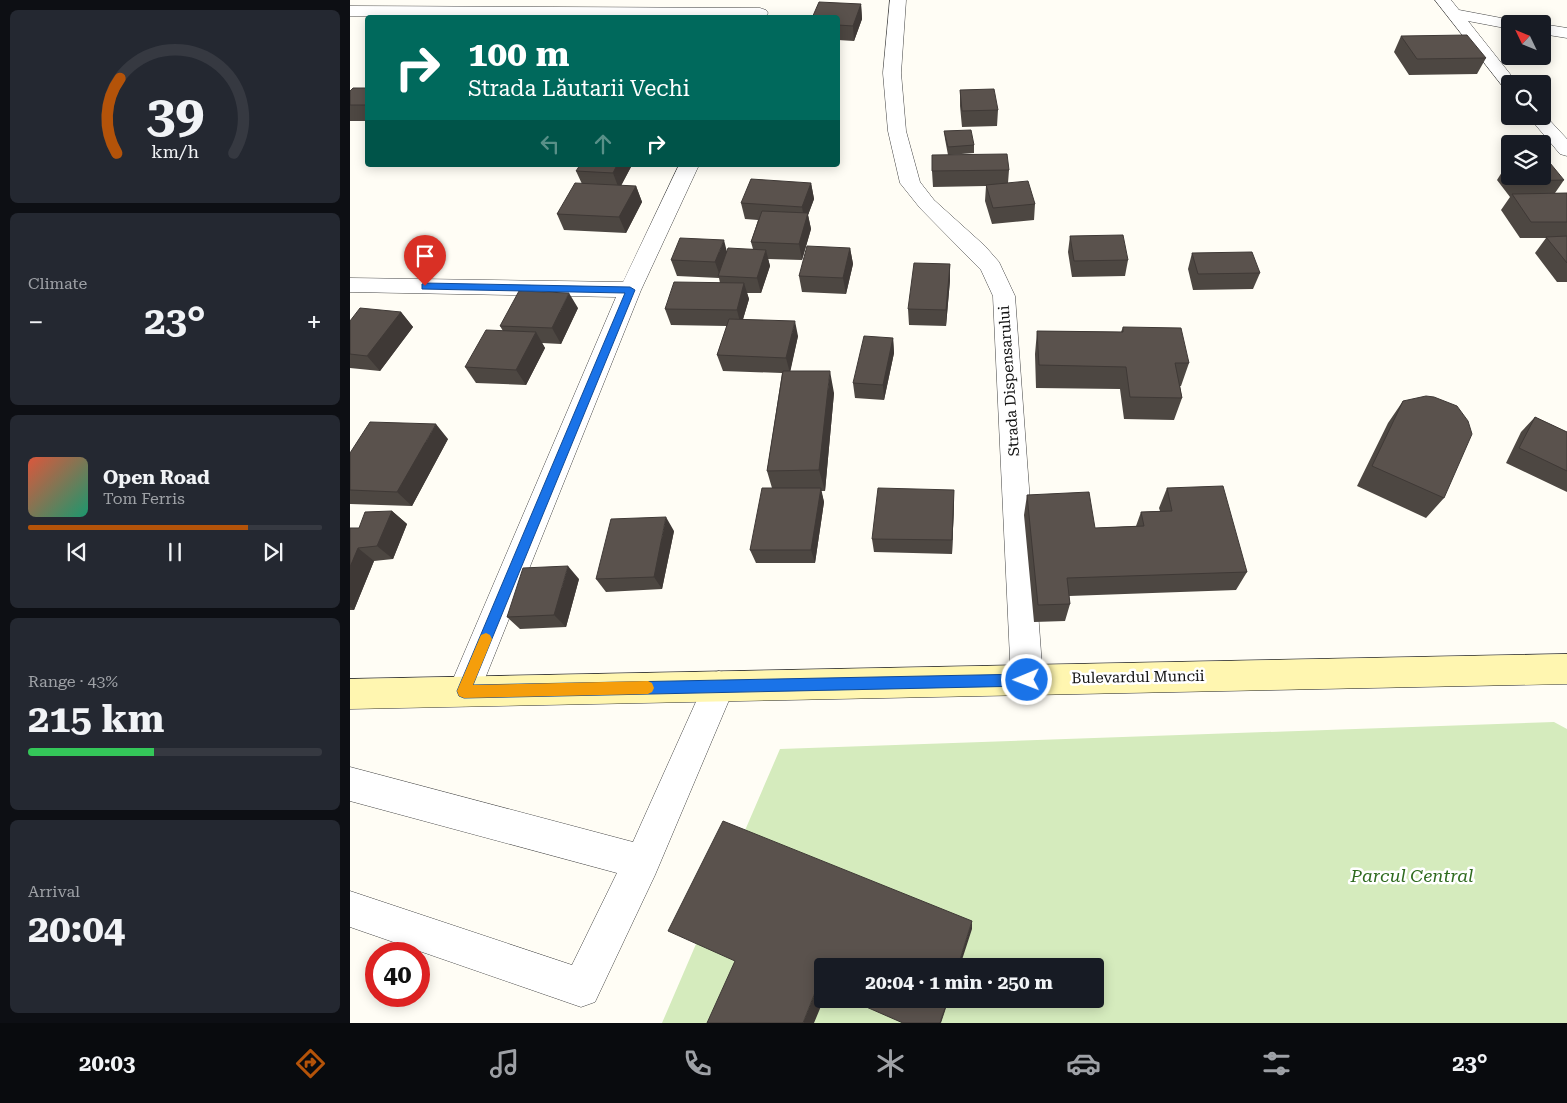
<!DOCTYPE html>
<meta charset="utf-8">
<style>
:root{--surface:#171b24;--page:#242831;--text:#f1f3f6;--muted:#9ea1a6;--line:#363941;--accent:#b45309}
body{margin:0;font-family:"Roboto Serif",serif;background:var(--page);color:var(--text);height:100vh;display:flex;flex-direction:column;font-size:19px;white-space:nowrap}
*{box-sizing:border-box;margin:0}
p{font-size:16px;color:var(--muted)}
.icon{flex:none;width:28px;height:28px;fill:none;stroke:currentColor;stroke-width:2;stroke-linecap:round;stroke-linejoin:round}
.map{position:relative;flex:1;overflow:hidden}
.panel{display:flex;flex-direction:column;gap:10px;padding:10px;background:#0d0f14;width:350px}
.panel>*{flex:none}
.hud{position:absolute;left:15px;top:15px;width:475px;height:152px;border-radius:5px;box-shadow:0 2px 12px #0003;background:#00695c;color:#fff;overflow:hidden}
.needle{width:32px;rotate:313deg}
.buttons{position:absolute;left:1151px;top:15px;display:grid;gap:10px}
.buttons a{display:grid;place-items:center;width:50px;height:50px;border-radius:5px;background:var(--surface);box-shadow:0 2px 12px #0003;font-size:25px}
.speed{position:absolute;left:15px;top:942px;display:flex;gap:10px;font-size:25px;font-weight:700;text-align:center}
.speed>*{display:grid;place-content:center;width:65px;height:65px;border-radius:50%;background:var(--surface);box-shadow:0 2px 12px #0003;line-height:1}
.speed .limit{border:8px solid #d22;background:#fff;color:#111}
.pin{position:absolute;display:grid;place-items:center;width:42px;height:42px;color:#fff;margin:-51px -21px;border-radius:50% 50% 50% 0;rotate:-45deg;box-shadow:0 0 5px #0007}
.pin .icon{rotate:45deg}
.me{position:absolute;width:55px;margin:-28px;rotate:269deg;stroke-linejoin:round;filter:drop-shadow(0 0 4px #0008)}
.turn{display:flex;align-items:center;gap:18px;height:105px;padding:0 20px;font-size:22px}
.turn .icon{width:65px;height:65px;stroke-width:2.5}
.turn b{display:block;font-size:35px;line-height:42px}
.lanes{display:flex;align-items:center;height:48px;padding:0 20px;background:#0003;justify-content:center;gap:25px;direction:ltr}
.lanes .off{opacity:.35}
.big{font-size:38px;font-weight:700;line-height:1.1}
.panel .widget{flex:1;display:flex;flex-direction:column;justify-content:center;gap:8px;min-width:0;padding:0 18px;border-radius:8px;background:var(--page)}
.panel .dial{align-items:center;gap:0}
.dial svg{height:130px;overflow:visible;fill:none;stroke:var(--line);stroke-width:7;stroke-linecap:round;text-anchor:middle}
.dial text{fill:var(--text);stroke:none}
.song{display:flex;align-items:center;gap:15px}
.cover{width:60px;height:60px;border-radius:8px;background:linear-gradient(135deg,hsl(10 70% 55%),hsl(160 70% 35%))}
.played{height:5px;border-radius:2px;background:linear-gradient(90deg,var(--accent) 75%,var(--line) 75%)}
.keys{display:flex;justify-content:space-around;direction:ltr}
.heat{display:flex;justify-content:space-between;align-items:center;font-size:28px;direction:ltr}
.charge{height:8px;border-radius:4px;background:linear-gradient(90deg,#34c759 43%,var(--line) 0)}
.trip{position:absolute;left:464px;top:958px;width:290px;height:50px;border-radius:5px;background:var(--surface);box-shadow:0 2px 12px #0003;font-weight:700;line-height:50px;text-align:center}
.menu{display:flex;height:80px;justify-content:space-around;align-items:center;background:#090b0e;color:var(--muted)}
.menu .icon{width:35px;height:35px}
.menu .active{color:var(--accent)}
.menu b{font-size:22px;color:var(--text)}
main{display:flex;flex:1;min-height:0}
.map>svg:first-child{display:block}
.green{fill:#d5ebbd;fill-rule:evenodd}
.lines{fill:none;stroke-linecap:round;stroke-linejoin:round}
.street-casing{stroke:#444;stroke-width:1}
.secondary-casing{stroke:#333;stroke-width:1}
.street{fill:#fff;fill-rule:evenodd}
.secondary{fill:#fff6b0;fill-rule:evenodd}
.wall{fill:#4d4742}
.shaded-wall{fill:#3f3936}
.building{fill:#5a524d;stroke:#3f3936}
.route{fill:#1a73e8;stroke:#114b97}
.slow{fill:#f59e0b}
.labels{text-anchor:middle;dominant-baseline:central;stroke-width:5;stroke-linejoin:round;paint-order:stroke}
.street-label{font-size:15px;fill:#111;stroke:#fff}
.near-park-label{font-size:18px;font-style:italic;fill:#2f6b1f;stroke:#fff}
</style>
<main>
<section class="panel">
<div class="widget dial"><svg viewBox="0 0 100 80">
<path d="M14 69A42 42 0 1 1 86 69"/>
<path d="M14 69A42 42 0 0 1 16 23" stroke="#b45309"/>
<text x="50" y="56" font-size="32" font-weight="700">39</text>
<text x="50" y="72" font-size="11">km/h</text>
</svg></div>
<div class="widget"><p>Climate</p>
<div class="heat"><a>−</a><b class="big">23°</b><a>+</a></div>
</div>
<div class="widget">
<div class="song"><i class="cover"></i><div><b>Open Road</b><p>Tom Ferris</p></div></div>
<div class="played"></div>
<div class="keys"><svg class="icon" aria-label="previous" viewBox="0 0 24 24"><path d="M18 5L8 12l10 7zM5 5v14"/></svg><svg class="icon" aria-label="pause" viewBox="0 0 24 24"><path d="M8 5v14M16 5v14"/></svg><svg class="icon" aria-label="next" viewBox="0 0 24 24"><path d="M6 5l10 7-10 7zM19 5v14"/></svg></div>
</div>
<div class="widget"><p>Range · 43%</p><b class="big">215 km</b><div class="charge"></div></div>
<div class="widget"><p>Arrival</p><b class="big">20:04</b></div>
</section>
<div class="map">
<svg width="1217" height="1023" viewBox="0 0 1217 1023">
<rect width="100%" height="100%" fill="#fffdf5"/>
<path class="green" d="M1204 722 1217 729V1023H312L430 749ZM472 966H745V999H472Z"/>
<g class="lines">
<defs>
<path id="street" d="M540 0H556L551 73 556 131 570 182 584 200 635 246 649 262 665 296 693 680 688 691 677 695 666 691 661 680 643 296 631 270 570 208 550 183 538 131 533 73Z
M1085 0H1101L1109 10 1167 21 1169 24H1160V29L1118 21 1168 84H1160V89L1154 88Z
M0 6 410 8 416 10 418 13 416 16 411 18 0 16Z
M1192 24 1217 28V38L1192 34Z
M1192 112 1217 139V156L1210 154 1178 116H1192Z
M329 165H349L291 290 130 691 125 702 114 706 103 702 98 691 266 297 0 292V278L273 282Z
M369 671 380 675 385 686 305 875 245 1002 231 1007 0 927V891L222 965 267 873 0 801V767L283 842 358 675Z"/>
<path id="secondary" d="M1217 654V684L0 709V679Z"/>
</defs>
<use href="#street" class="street-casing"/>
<use href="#secondary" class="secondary-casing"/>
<use href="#street" class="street"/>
<use href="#secondary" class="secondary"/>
</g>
<path class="wall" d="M511 4 512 19 504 41 488 40V18Z
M1051 36 1136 58 1127 74 1059 75 1044 52Z
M18 88V121H0V91Z
M610 90 648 110 647 126 612 127 610 106Z
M594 131 624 145V153L599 155 659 170 658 183 685 204 684 220 642 224 635 201 636 186 583 187 582 171 598 155 595 139Z
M1157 164H1160V176H1192L1214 180 1205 193H1217V282H1207L1185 253 1196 238H1170L1151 210 1160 197 1147 180Z
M282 165 271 186H286L292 202 276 233 214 230 207 214 232 184 226 171Z
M461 183 464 199 458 215 461 229 452 260 418 259 420 266 411 293H397L399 299 393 319 448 336 440 371 484 393 475 491H471L474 502 465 563H406L400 550 422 488 417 471 432 373 373 371 367 355 377 326 321 325 315 309 370 283 369 278 327 276 321 260 377 251 403 249 401 242 408 220 395 219 391 203Z
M720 236 778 260 775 276 722 277 718 252Z
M500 248 503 264 496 294 452 292 449 276Z
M842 253 910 273 903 289 843 290 838 269Z
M600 264V280L596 326 559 325 558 309Z
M228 308 211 344 192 343 195 348 176 385 126 383 115 367 153 331 150 326Z
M51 312 63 327 30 371 0 368V321Z
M773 327 839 363 831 386H830L832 398 824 420 774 419 770 389 686 388 685 354 687 331 771 332Z
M543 338 544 353 534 400 505 398 503 383Z
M1053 401 1094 498 1076 518 1007 486 1038 423Z
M1185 417 1217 432V492L1156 463 1171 432Z
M98 439 62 506 0 504V453Z
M817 488 897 572 886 590 719 596 720 604 715 621 684 622 674 515 677 495 745 528 786 526 791 512 810 511 809 508Z
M604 504 602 554 524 552 522 539Z
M42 511 57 524 43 559 24 561 4 610H0V528H9Z
M324 531 312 589 256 592 246 579Z
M229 579 216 627 170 629 157 617Z"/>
<path class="shaded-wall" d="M511 4 512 19 504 41 503 26Z
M267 165H282L269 189 263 173Z
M461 183 464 199 458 215 461 229 452 260 449 244 455 223 452 207Z
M286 186 292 202 276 233 269 217Z
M374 240 378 256 370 276 365 262Z
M500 248 503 264 496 294 493 278Z
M416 250 420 266 411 293 407 278Z
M600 264V280L596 326V310Z
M394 283 399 299 391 326 387 310Z
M219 293 228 308 211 344 202 328Z
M51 312 63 327 30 371 17 356Z
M445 321 448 336 440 373 436 358Z
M186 332 195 348 176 385 166 370Z
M543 338 544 353 534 400 533 385Z
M480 371 484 393 475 491 469 470Z
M86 424 98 439 62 506 47 492Z
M471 488 474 502 465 563 461 550Z
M604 490V504L602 554V540Z
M42 511 57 524 43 559 27 546Z
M316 517 324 531 312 589 304 577Z
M8 548 24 561 4 610 0 607V567Z
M218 566 229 579 216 627 204 615Z
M622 921V929L610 966H608Z
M468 985 472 987V999H474L464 1023H453Z
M598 999H599L591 1023H590Z"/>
<path class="building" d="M469 2 511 4 503 26 488 25V18H462Z
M1117 35 1136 58 1067 59 1051 36Z
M3 88H18V105H0V91Z
M644 89 648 110 612 111 610 90Z
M621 130 624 145 598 147 594 131Z
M657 154 659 170 582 171V155Z
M1192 163H1200L1214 180 1170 181 1167 176H1192Z
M230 165H267L263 173 226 171Z
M401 179 461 183 452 207 391 203Z
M678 181 685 204 643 208 636 185Z
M225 183 286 186 269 217 207 214Z
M1217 193V222H1181L1162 194Z
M412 211 458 213 449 244 401 242Z
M773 235 778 260 724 261 720 236Z
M1217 236V263L1196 237Z
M330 238 374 240 365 262 321 260Z
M457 246 500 248 493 278 449 276Z
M378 248 416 250 407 278 368 276Z
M902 252 910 273 848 274 842 253Z
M564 263 600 264 596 310 558 309Z
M324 282 394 283 387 310 315 309Z
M169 291 219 293 202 328 150 326Z
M10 308 51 312 17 356 0 354V321Z
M379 319 445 321 436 358 367 355Z
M773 327 831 328 839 363H825L832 398 780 397 776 367 689 365 687 331 773 332Z
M136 330 186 332 166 370 115 367Z
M514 336 543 338 533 385 503 383Z
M433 371H480L469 470 417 471Z
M1076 396 1084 397 1107 406 1118 421 1122 434 1094 498 1022 466 1053 401Z
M1185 417 1217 432V471L1169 448Z
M20 422 86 424 47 492 0 490V453Z
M873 486 897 572 717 578 720 604 688 605 677 495 739 492 745 528 794 526 791 512 822 511 817 488Z
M412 488H471L461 550H400Z
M528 488 604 490 602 540 522 539Z
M42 511 27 546 8 548 0 567V528H9L15 512Z
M316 517 304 577 246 579 261 519Z
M218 566 204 615 157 617 173 568Z
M373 821 622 921 608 966H472V987L468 985 453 1023H357L385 961 318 931Z
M498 999H598L590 1023H553Z"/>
<path class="route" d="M75 283 280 287 285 290 123 685 677 674 682 675 684 680 682 684 677 686 114 698 109 696 107 691 275 293 72 289V284Z"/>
<path class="slow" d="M136 633 140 635 142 639 123 685 298 681 302 683 304 688 302 692 298 694 114 698 109 696 107 691 131 635Z"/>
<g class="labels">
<g class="street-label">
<text transform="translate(659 381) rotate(-94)">Strada Dispensarului</text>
<text transform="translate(788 677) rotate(-1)">Bulevardul Muncii</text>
</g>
<g class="near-park-label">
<text x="1062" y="875">Parcul Central</text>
</g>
</g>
</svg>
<div class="buttons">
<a><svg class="needle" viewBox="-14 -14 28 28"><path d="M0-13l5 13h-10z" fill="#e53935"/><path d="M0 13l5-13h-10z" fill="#9ea1a6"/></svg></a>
<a><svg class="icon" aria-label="search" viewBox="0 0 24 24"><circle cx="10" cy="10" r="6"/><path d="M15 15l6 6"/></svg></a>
<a><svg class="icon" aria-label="layers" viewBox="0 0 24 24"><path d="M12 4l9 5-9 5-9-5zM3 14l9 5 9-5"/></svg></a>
</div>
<div class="speed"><div class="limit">40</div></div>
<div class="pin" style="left:75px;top:286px;background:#d93025"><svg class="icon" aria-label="arrive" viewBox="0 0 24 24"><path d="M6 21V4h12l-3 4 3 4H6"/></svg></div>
<svg class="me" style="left:677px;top:680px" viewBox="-20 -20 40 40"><circle r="17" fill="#1a73e8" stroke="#fff" stroke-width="3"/><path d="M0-11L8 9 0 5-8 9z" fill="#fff"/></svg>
<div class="trip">20:04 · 1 min · 250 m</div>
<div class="hud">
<div class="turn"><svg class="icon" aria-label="right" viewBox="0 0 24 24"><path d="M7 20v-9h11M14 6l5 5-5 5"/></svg><div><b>100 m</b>Strada Lăutarii Vechi</div></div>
<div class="lanes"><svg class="icon off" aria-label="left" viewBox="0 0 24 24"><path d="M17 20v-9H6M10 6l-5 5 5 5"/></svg><svg class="icon off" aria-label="ahead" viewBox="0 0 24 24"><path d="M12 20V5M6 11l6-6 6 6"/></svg><svg class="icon" aria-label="right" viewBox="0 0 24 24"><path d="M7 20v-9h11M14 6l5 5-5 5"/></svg></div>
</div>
</div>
</main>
<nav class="menu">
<b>20:03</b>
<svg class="icon active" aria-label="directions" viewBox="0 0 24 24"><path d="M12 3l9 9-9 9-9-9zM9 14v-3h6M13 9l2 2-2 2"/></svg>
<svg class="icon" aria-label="music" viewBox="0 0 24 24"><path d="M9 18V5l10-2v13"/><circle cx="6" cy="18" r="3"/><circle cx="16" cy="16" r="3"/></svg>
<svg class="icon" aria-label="phone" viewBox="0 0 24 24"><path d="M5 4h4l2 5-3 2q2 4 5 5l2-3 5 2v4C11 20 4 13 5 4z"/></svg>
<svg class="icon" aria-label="climate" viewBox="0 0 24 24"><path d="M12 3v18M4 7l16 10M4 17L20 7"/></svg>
<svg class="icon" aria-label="car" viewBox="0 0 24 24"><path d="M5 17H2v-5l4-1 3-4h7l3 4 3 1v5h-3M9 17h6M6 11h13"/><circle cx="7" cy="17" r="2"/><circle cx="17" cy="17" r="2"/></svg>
<svg class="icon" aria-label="filters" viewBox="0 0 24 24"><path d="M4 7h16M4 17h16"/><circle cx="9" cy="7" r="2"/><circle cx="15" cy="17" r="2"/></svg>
<b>23°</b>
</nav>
